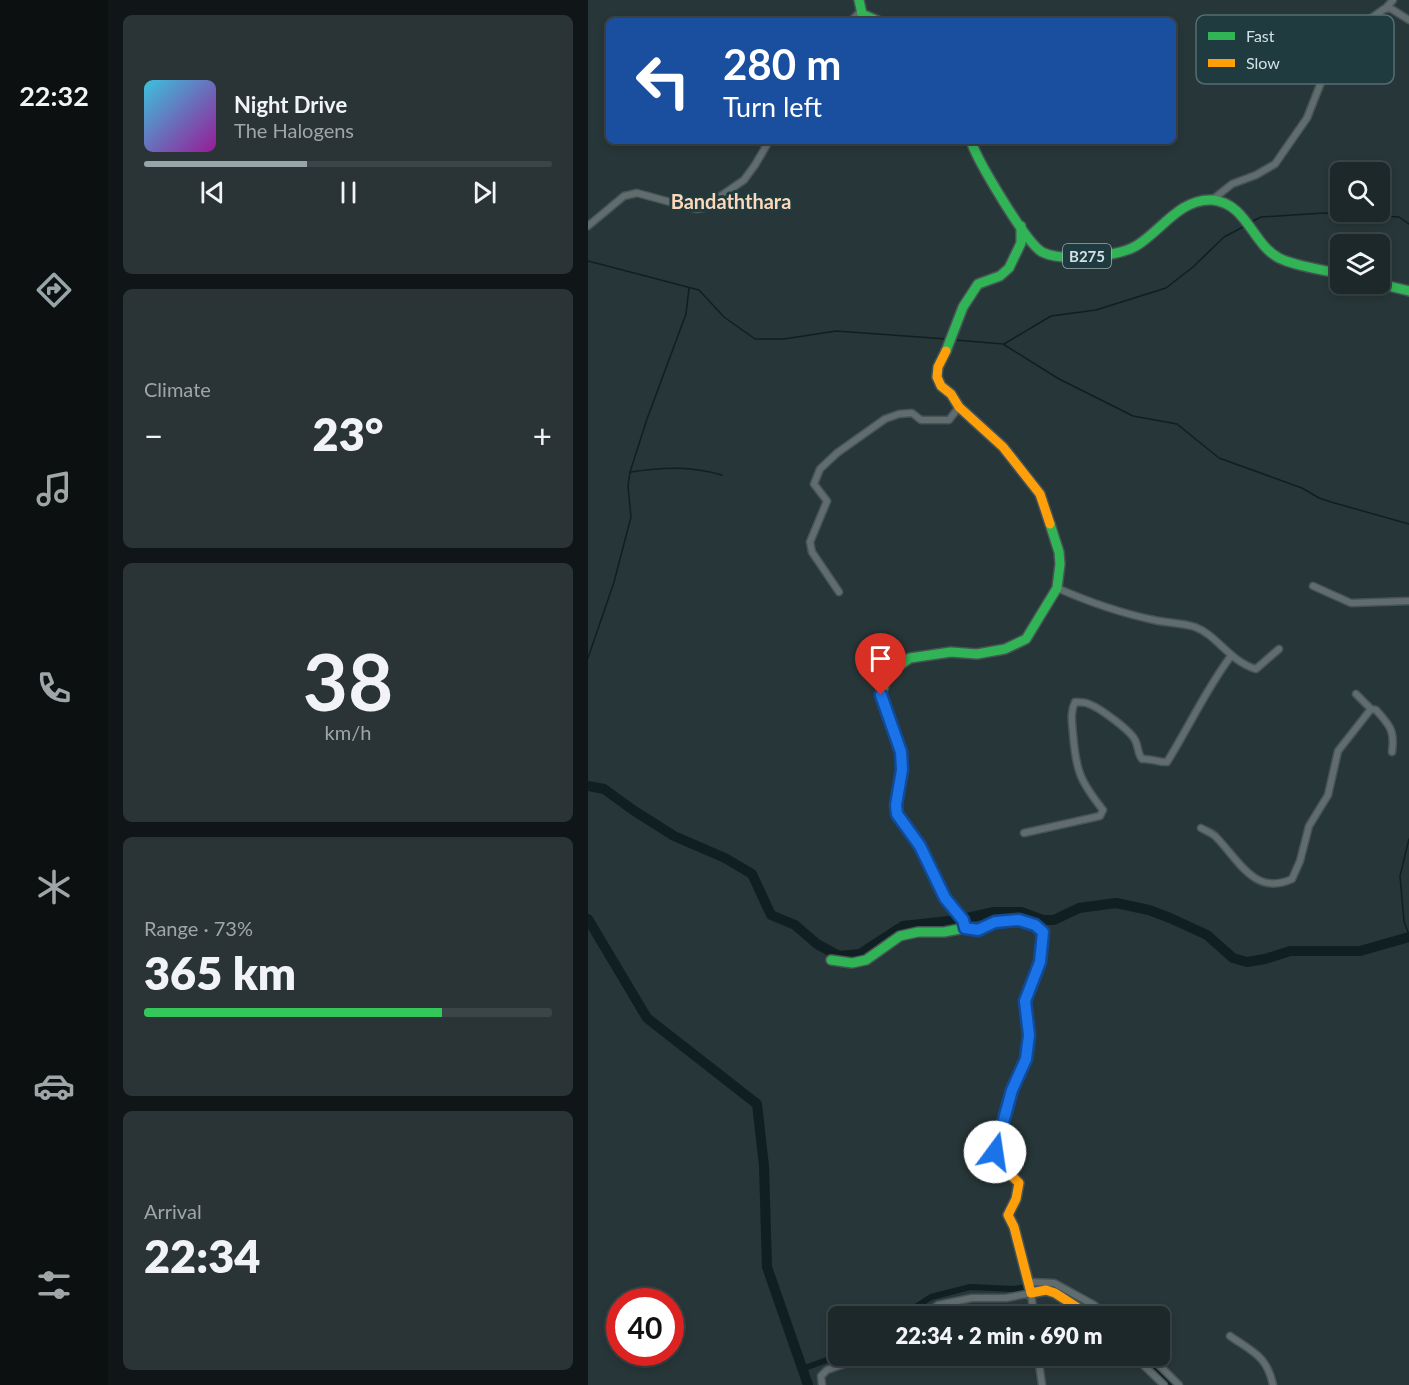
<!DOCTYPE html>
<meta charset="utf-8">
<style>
:root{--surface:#1d282a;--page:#2a3436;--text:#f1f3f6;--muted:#a0a6a8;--line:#3b4447;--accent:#96a5a8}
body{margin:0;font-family:Lato,sans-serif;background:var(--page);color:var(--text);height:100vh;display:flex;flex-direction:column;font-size:22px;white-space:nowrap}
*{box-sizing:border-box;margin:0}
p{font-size:20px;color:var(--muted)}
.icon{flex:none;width:33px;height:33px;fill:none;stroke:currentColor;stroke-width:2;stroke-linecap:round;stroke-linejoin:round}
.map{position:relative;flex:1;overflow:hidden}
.side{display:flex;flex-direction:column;gap:15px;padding:15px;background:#101617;width:480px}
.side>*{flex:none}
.guide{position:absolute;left:18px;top:18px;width:570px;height:126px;border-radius:9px;box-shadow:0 3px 9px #0003,0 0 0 2px var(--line);background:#1a4fa0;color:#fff;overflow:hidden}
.fabs{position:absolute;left:742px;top:162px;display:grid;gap:12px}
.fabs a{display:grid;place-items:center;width:60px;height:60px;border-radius:9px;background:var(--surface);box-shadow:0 3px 9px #0003,0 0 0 2px var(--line);font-size:30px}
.speed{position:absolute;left:18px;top:1288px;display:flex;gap:12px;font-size:30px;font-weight:700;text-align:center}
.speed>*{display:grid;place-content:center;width:78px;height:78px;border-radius:50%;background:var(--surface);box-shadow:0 3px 9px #0003,0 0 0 2px var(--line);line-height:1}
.speed .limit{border:9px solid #d22;background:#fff;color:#111}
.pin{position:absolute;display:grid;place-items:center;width:51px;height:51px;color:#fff;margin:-62px -26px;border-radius:50% 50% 50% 0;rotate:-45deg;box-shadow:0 0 6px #0007}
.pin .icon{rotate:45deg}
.me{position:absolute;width:66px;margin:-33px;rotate:14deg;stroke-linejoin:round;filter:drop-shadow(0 0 4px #0008)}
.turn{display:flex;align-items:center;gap:21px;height:126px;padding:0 18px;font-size:27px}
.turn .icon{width:78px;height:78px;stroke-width:2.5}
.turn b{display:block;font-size:42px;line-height:51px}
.big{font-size:45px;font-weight:800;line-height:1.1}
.side .tile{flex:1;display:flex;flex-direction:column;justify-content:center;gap:9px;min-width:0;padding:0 21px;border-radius:9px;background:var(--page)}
.side .dial{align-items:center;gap:0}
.dial b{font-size:78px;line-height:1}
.song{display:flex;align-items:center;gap:18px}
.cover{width:72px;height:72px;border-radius:9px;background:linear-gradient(135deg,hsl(190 70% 55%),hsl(300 70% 35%))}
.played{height:6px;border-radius:3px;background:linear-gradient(90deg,var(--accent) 40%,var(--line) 40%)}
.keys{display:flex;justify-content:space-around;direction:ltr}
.heat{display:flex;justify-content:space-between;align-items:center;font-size:33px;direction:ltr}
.charge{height:9px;border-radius:4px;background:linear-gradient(90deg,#34c759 73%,var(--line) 0)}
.trip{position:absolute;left:240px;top:1306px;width:342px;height:60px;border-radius:9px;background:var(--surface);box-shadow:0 3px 9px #0003,0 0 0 2px var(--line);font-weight:800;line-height:60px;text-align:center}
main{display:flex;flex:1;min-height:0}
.dock{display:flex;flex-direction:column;width:108px;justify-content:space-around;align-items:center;background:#0c1011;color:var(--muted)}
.dock .icon{width:42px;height:42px}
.dock .selected{color:var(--accent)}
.dock b{font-size:27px;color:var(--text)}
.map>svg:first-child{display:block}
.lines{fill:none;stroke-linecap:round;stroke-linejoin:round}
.stream{stroke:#101f21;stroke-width:1.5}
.canal{stroke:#101f21;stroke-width:6}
.river{stroke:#101f21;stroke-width:10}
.street-casing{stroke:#465456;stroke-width:9}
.fast-casing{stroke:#465456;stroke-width:12}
.slow-casing{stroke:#465456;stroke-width:12}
.street{stroke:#616c6e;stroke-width:6}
.fast{stroke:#30b455;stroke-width:9}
.slow{stroke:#ff9f0a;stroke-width:9}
.route-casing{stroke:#114b97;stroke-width:15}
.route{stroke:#1a73e8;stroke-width:10}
.labels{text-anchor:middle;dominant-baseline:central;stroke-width:6;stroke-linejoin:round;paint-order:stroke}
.shield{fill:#1f3b40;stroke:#9cafb3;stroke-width:1.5}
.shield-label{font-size:15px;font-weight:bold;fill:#d1e1e4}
.quarter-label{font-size:20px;font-weight:bold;fill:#fed7b8;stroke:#1f3b40}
.key{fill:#1f3b40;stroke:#546d71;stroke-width:1.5}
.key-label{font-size:16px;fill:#d1e1e4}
</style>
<main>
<nav class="dock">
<b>22:32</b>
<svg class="icon selected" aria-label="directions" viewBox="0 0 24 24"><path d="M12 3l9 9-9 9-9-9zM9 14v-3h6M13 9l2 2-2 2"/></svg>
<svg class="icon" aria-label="music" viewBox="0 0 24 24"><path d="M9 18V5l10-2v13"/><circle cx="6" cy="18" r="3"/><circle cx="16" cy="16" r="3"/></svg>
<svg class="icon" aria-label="phone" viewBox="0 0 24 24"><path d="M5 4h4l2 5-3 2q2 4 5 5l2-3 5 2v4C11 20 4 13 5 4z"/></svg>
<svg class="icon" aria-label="climate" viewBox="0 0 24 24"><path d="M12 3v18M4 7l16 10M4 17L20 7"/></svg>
<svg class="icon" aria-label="car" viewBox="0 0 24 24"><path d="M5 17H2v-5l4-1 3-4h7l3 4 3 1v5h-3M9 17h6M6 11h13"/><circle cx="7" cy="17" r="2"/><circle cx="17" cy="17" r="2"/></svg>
<svg class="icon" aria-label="filters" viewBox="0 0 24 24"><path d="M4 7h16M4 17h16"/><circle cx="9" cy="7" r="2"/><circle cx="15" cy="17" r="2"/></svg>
</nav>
<section class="side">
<div class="tile">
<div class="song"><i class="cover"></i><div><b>Night Drive</b><p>The Halogens</p></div></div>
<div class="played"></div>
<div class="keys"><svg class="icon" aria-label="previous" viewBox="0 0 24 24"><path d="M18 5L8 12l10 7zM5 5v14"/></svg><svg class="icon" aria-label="pause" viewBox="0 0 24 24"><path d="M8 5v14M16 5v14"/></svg><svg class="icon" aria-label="next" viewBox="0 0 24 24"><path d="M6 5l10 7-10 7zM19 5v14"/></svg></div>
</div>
<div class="tile"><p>Climate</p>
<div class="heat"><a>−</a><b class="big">23°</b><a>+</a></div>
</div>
<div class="tile dial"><b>38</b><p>km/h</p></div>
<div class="tile"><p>Range · 73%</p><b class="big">365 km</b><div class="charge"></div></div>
<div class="tile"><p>Arrival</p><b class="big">22:34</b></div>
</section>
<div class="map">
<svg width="821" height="1385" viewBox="0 0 821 1385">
<rect width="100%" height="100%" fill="#273638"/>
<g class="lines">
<path class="stream" d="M663 222 673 217 736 213 811 217 821 224
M0 261 111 290 136 317 167 339H196L248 331 359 339
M367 340 415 344 471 379 545 416 589 424 631 458 714 488 731 498 743 502 821 524
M416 344 463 316 508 310 578 288 605 267 636 237 657 226
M43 472C75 467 103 466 134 475
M0 658 26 582 43 517 40 486 42 472 59 419 98 314 101 288
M821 839 812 876 816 921 821 935"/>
<path class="canal" d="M312 1317 343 1297 382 1287 427 1289 450 1285 467 1289 477 1294 511 1317
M554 1356 583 1385
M214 1369 250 1356"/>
<path class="river" d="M0 786 16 789 45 810 86 836 137 858 164 874 183 915 207 925 229 944 251 956 272 954 315 926 370 920
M379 918 406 912H433L455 920H466L491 908 528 903 561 910 582 918 619 935 645 958 659 962 677 959 702 951H772L821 937
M0 919 59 1018 169 1104 176 1166 179 1267 220 1385"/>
<defs>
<path id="street" d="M797 9 805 0
M263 21 270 14H274
M624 200 644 184 668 175 687 164 719 118 745 52C759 34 778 22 796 9L802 8 821 20
M0 226 36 196 49 193 108 209 115 208 156 180 167 165 181 141
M725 586 763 603 821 601
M469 588C501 602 532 613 566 620 579 623 595 623 607 627 629 635 641 661 668 669L691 649
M251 592 224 552 222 542 239 501 226 484 232 469 249 453 297 419 311 414 324 413 333 420H361L371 407
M783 709 788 710C802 726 807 730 804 752
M613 828C618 831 625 833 629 838 651 861 667 896 704 879L712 861 721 826 740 795 750 751 783 709 768 694
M436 833 512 816 515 810C492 781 488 771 485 734 484 722 482 712 487 702 491 702 497 702 501 704 512 708 543 731 547 740 551 747 549 753 554 759 563 758 572 763 579 762 601 727 618 689 643 656
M440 1282 466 1283 506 1305 520 1317
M334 1317 350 1305 384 1298H418L443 1293 446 1317
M642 1336C665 1352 679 1356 685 1385
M450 1356 454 1385
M546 1356 576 1385
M562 1356 591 1385
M234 1385 233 1376 239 1370 279 1356"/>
<path id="fast" d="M271 0 274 14 290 21
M383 141C389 160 438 243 454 252 473 262 529 257 548 246 572 232 592 198 624 200 659 203 664 244 691 258 709 267 733 269 753 274
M792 284 821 291
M358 351 375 307 390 284 412 276 421 268 433 243V226
M377 928 375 920 357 898 332 846 309 814 308 805 314 770 313 752 293 695 297 682 309 667 322 658 363 652 389 654 417 649 438 639 469 588 472 564 471 552 462 524
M243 960 264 963 278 960 312 936 330 932H356L377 928 390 930 407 922 431 919 447 925 455 932 451 962 437 1001 441 1035 438 1059 425 1090 414 1128"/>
<path id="slow" d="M358 351 350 367 349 377 353 386 363 394 371 407 415 447 452 494 462 524
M414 1128 407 1152 416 1168 431 1183 428 1199 420 1215 426 1227 443 1293 458 1290 467 1293 504 1317"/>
</defs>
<use href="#street" class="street-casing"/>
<use href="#fast" class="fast-casing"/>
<use href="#slow" class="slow-casing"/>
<use href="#street" class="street"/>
<use href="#fast" class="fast"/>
<use href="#slow" class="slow"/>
</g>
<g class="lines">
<defs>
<path id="route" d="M293 695 313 752 314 770 308 805 309 814 332 846 357 898 375 920 377 928 390 930 407 922 431 920 447 925 455 932 452 962 437 1001 441 1035 438 1059 424 1090 407 1152"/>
</defs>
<use href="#route" class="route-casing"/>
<use href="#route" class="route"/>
</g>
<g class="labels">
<rect class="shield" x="475" y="244" width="48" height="24" rx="4.5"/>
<g class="shield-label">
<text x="499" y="256">B275</text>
</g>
<g class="quarter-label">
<text x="143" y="201">Bandaththara</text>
</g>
</g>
<rect x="608" y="15" width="198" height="69" rx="9" class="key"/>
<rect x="620" y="32" width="27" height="8" fill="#30b455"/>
<rect x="620" y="59" width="27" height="8" fill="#ff9f0a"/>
<g class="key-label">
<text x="658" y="42">Fast</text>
<text x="658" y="69">Slow</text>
</g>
</svg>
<div class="fabs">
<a><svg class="icon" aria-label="search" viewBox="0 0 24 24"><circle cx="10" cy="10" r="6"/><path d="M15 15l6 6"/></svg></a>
<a><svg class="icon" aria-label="layers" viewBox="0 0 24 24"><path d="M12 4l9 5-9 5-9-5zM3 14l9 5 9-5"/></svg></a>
</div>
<div class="speed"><div class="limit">40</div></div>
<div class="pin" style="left:293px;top:695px;background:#d93025"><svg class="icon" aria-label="arrive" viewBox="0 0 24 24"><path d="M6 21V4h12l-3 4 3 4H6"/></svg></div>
<svg class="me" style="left:407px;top:1152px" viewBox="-20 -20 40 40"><circle r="19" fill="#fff"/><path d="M0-13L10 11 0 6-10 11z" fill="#1a73e8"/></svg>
<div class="trip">22:34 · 2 min · 690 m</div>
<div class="guide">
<div class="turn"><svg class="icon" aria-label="left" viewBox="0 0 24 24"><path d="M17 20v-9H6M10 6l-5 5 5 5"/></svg><div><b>280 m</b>Turn left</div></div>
</div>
</div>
</main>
